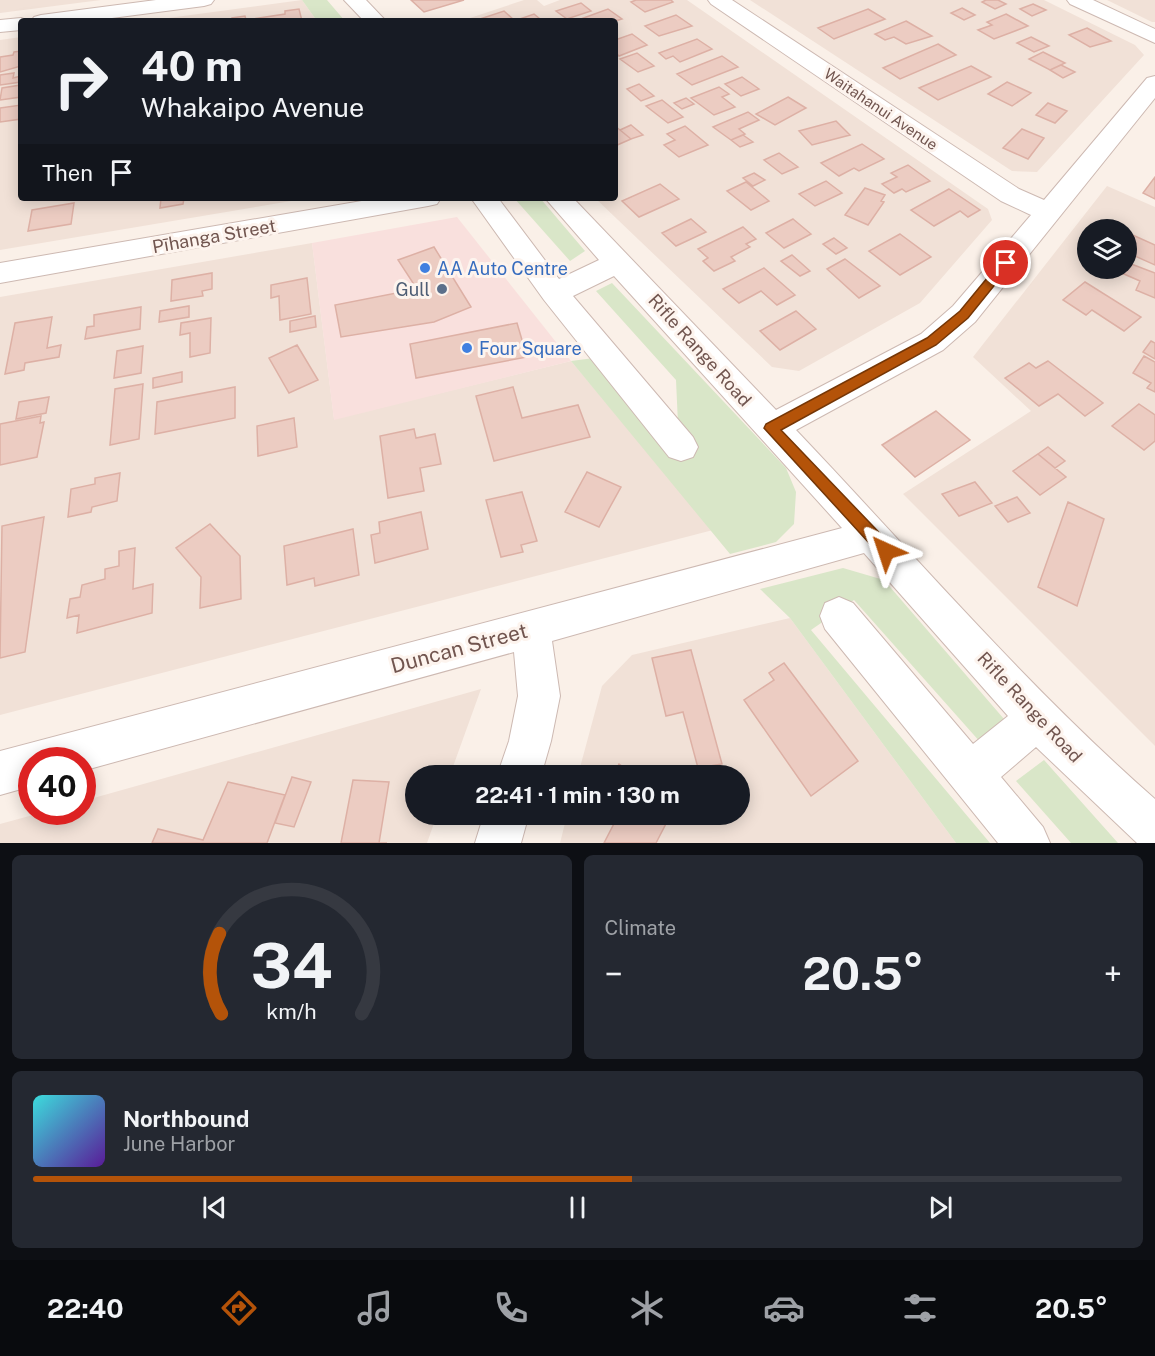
<!DOCTYPE html>
<meta charset="utf-8">
<style>
:root{--surface:#171b24;--page:#242831;--text:#f1f3f6;--muted:#9ea1a6;--line:#363941;--accent:#b45309}
body{margin:0;font-family:"Public Sans",sans-serif;background:var(--page);color:var(--text);height:100vh;display:flex;flex-direction:column;font-size:22px;white-space:nowrap}
*{box-sizing:border-box;margin:0}
p{font-size:20px;color:var(--muted)}
.icon{flex:none;width:33px;height:33px;fill:none;stroke:currentColor;stroke-width:2;stroke-linecap:round;stroke-linejoin:round}
.map{position:relative;height:843px;overflow:hidden}
.drawer{display:flex;flex-direction:column;gap:12px;padding:12px;background:#0d0f14;flex:1}
.drawer>*{flex:none}
.banner{position:absolute;left:18px;top:18px;width:600px;height:183px;border-radius:6px;box-shadow:0 3px 15px #0003;background:#171b24;color:var(--text);overflow:hidden}
.tools{position:absolute;left:1077px;top:219px;display:grid;gap:12px}
.tools a{display:grid;place-items:center;width:60px;height:60px;border-radius:50%;background:var(--surface);box-shadow:0 3px 15px #0003;font-size:30px}
.speed{position:absolute;left:18px;top:747px;display:flex;gap:12px;font-size:30px;font-weight:700;text-align:center}
.speed>*{display:grid;place-content:center;width:78px;height:78px;border-radius:50%;background:var(--surface);box-shadow:0 3px 15px #0003;line-height:1}
.speed .limit{border:9px solid #d22;background:#fff;color:#111}
.pin{position:absolute;display:grid;place-items:center;width:51px;height:51px;color:#fff;margin:-26px;border:3px solid #fff;border-radius:50%;box-shadow:0 2px 6px #0007}
.me{position:absolute;width:66px;margin:-33px;rotate:318deg;stroke-linejoin:round;filter:drop-shadow(0 0 4px #0008)}
.turn{display:flex;align-items:center;gap:21px;height:126px;padding:0 24px;font-size:27px}
.turn .icon{width:78px;height:78px;stroke-width:2.5}
.turn b{display:block;font-size:42px;line-height:51px}
.then{display:flex;align-items:center;height:57px;padding:0 24px;background:#0003;gap:12px;font-size:22px}
.big{font-size:45px;font-weight:700;line-height:1.1}
.drawer .card{flex:1;display:flex;flex-direction:column;justify-content:center;gap:9px;min-width:0;padding:0 21px;border-radius:9px;background:var(--page)}
.drawer .dial{align-items:center;gap:0}
.dial svg{height:156px;overflow:visible;fill:none;stroke:var(--line);stroke-width:7;stroke-linecap:round;text-anchor:middle}
.dial text{fill:var(--text);stroke:none}
.song{display:flex;align-items:center;gap:18px}
.cover{width:72px;height:72px;border-radius:9px;background:linear-gradient(135deg,hsl(180 70% 55%),hsl(270 70% 35%))}
.played{height:6px;border-radius:3px;background:linear-gradient(90deg,var(--accent) 55%,var(--line) 55%)}
.keys{display:flex;justify-content:space-around;direction:ltr}
.heat{display:flex;justify-content:space-between;align-items:center;font-size:33px;direction:ltr}
.drawer .tiles{flex:1;display:grid;gap:12px;grid-template-columns:1fr 1fr}
.card:last-child{grid-column:span 2}
.trip{position:absolute;left:405px;top:765px;width:345px;height:60px;border-radius:30px;background:var(--surface);box-shadow:0 3px 15px #0003;font-weight:700;line-height:60px;text-align:center}
.tab-bar{display:flex;height:96px;justify-content:space-around;align-items:center;background:#090b0e;color:var(--muted)}
.tab-bar .icon{width:42px;height:42px}
.tab-bar .on{color:var(--accent)}
.tab-bar b{font-size:27px;color:var(--text)}
.map>svg:first-child{display:block}
.residential{fill:#f1e1d7;fill-rule:evenodd}
.commercial{fill:#f9e0dd}
.green{fill:#d9e6c8}
.building{fill:#ecccc2;stroke:#ddb0a5;stroke-width:1.5}
.lines{fill:none;stroke-linecap:round;stroke-linejoin:round}
.minor-casing{stroke:#cdb9b2;stroke-width:2}
.minor{fill:#fff;fill-rule:evenodd}
.route{fill:#b45309;stroke:#753606;stroke-width:1.5}
.shop-dot{fill:#3f7fe0;stroke:#fdf4ee;stroke-width:2}
.service-dot{fill:#5c6f8a;stroke:#fdf4ee;stroke-width:2}
.labels{text-anchor:middle;dominant-baseline:central;stroke-width:6;stroke-linejoin:round;paint-order:stroke}
.far-street-label{font-size:15px;fill:#71554f;stroke:#fdf4ee}
.street-label{font-size:18px;fill:#71554f;stroke:#fdf4ee}
.shop-label{font-size:18px;fill:#366cbe;stroke:#fdf4ee;text-anchor:start}
.service-label{font-size:18px;fill:#4e5e75;stroke:#fdf4ee;text-anchor:end}
.near-street-label{font-size:21px;fill:#71554f;stroke:#fdf4ee}
</style>
<div class="map">
<svg width="1155" height="843" viewBox="0 0 1155 843">
<rect width="100%" height="100%" fill="#faf0e8"/>
<path class="residential" d="M0 0H101L0 13Z
M302 0 317 21H146Z
M524 0H537L544 6 560 0H687L988 209 992 220 920 303 799 371 772 367 595 198H615V21H461Z
M750 0H1044L1135 45 1144 55 1037 172 1012 171Z
M1107 0H1155V22H1152Z
M21 37V198H309L0 250V40Z
M1107 186 1155 207V746L903 494 1031 411 973 357ZM1088 230H1126V268H1088Z
M312 243 334 419 571 361 713 530 0 715V297Z
M790 618 956 843H560L567 815 740 814V776L578 775 602 686 632 655Z
M481 689 450 775 416 776V814L437 815 427 843H0V824L44 812H82L83 801Z"/>
<path class="commercial" d="M457 217 571 361 334 420 312 243Z"/>
<path class="green" d="M302 0H327L345 21H317Z
M514 198H540L585 251 570 261Z
M612 283 786 468 796 492 794 524 776 542 730 554 571 361 594 358 678 424 676 380 596 291Z
M843 568 884 580 1004 719 981 743 854 600 811 630 990 843H956L790 618 760 589Z
M1044 760 1118 843H1071L1016 781Z"/>
<path class="building" d="M411 0H464L424 12Z
M636 0H671L673 2 645 12 631 2Z
M986 0H998L1006 4 995 9 982 2Z
M581 3 591 11 567 19 556 11Z
M1033 4 1046 10 1032 16 1020 9Z
M962 8 975 15 964 20 951 13Z
M299 9 302 21H232V18L245 16 246 20 285 14V11Z
M608 9 622 19 615 21 578 20Z
M868 9 885 19 834 39 818 28Z
M504 11 514 20 474 21Z
M534 14 540 19 534 21 517 20Z
M1006 14 1028 26 994 39 978 30 992 25 987 22Z
M676 15 692 26 659 36 645 26Z
M906 21 932 36 906 44 894 37 885 40 875 34Z
M1087 28 1111 41 1090 47 1069 35Z
M632 34 647 45 619 56 615 52V40Z
M1031 37 1049 46 1034 52 1017 43Z
M697 39 712 49 680 62 673 56 666 59 659 53Z
M938 44 956 55 900 79 883 68Z
M21 51V66L0 72V57L13 55 14 52Z
M1043 52 1065 63 1050 70 1029 59Z
M637 53 654 66 638 72 620 59Z
M722 56 738 67 692 85 677 74Z
M1061 65 1075 72 1063 78 1050 70Z
M971 66 991 77 938 100 919 88Z
M14 73 13 78 21 76V82L0 85V75Z
M742 77 759 89 741 96 725 84Z
M1007 82 1031 93 1012 106 988 94Z
M639 84 654 96 641 101 627 89Z
M21 85V97L0 100 2 88Z
M719 87 729 94 722 97 735 107 714 115 691 98Z
M788 97 806 108 775 125 756 114Z
M686 98 694 104 682 109 674 103Z
M662 100 683 117 668 123 646 106Z
M1048 103 1067 111 1055 123 1036 115Z
M21 105V119L0 122V108Z
M748 112 759 120 739 129 745 134 731 140 713 127Z
M836 121 850 135 812 145 799 131Z
M631 125 643 135 631 139 620 130Z
M615 126 620 130 631 139 615 146Z
M685 126 708 145 679 157 664 145 675 140 667 134Z
M1022 129 1044 138 1028 159 1003 148Z
M743 135 753 142 740 147 731 140Z
M862 144 884 159 859 171 854 168 839 176 821 163Z
M779 153 798 167 782 174 764 160Z
M908 165 930 181 906 192 902 189 894 193 882 184 897 177 891 173Z
M754 173 765 180 753 186 743 178Z
M1155 177V199L1143 193Z
M826 181 842 193 815 206 799 194Z
M746 182 769 201 751 210 727 191Z
M660 184 679 199 639 217 622 201Z
M865 188 885 195 881 201 884 202 868 225 845 215Z
M949 189 980 210 968 217 960 211 934 226 911 210Z
M161 198H184L183 204 160 208Z
M74 203 71 224 28 231 32 210Z
M691 219 706 232 676 246 662 233Z
M793 219 811 234 784 248 766 233Z
M743 227 756 239 746 244 750 247 731 257 735 261 714 271 703 261 708 258 698 249Z
M1126 232 1155 245V265L1126 252Z
M900 234 931 257 900 275 869 251Z
M834 238 847 248 836 254 823 244Z
M434 247 471 307 434 322 341 337 335 305 417 289 398 260Z
M792 255 810 271 800 276 781 261Z
M845 259 880 286 859 298 827 269Z
M1126 262 1155 273V298L1136 290 1140 281 1110 268H1126Z
M764 268 795 295 777 305 761 291 739 303 723 289Z
M212 273V289L202 291 203 296 171 301 172 280Z
M307 278 311 314 280 320 279 296 271 298V285Z
M1085 282 1141 317 1124 331 1092 310 1086 315 1063 300Z
M189 306V317L159 322 160 311Z
M141 307 140 329 85 339 87 327 94 326V315Z
M796 311 816 329 780 350 760 331Z
M315 316 316 327 290 332V321Z
M52 317 47 348 61 345 59 357 25 363 24 370 5 374 15 323Z
M211 318 210 353 190 357V333L180 335 181 323Z
M517 323 527 357 416 378 410 344Z
M1151 341 1155 343V359L1143 352Z
M297 345 318 380 289 393 269 358Z
M143 346 141 373 114 378 117 351Z
M1144 356 1155 362V392L1147 388 1151 383 1133 373Z
M1048 361 1103 403 1085 416 1058 394 1039 406 1005 378 1029 363 1036 368Z
M182 372V382L153 388V378Z
M143 384 139 439 110 445 115 389Z
M235 387V418L155 434 157 402Z
M513 387 522 418 578 405 590 437 494 461 476 396Z
M49 397 46 413 16 419 19 402Z
M1139 404 1155 415V441L1144 450 1112 426Z
M936 411 970 440 915 477 882 445Z
M41 416 40 423 44 422 37 457 0 465V424Z
M294 418 297 447 258 456 257 426Z
M414 429 416 438 435 434 441 464 420 468 424 491 388 498 380 436Z
M1048 447 1065 461 1055 468 1038 454Z
M1038 454 1066 477 1040 495 1013 471Z
M587 472 621 487 599 527 565 512Z
M120 473 117 501 92 507 91 512 68 517 71 489 95 484V478Z
M975 482 992 503 959 516 942 494Z
M522 492 537 541 521 545 523 552 501 557 486 500Z
M1017 497 1030 513 1008 522 995 506Z
M1068 502 1104 519 1077 606 1038 587Z
M421 512 428 549 375 563 371 535 380 533 379 522Z
M44 517 25 652 0 658 2 526Z
M210 524 240 556 241 599 200 608 201 577 176 548Z
M353 529 359 575 315 586 314 578 287 585 284 546Z
M135 548 133 589 153 584 152 613 77 633 79 615 67 618 70 599 80 597 82 585 105 579V569L119 566V551Z
M691 650 722 764 698 768 683 712 666 716 652 658Z
M784 663 858 761 811 796 744 700 774 680 769 673Z
M619 764 637 776H613Z
M292 777 311 782 294 827 275 823Z
M353 780 389 782 379 843H387H341Z
M228 782 285 795 267 843H152L158 829 203 840Z
M619 814H671L656 843H604Z"/>
<g class="lines">
<defs>
<path id="minor" d="M156 0H214L211 4 204 6 89 21H31L34 17 41 15Z
M344 0H366L386 21H364Z
M708 0H732L1019 189 1044 200 1147 78 1155 76V98L975 322 943 350 796 430C914 554 1026 686 1155 799V843H1137L1036 747 1001 777 1043 827 1050 843H998L825 629 820 616 825 603 839 597 853 603 973 744 1008 716 864 553 552 641 560 696 551 741 541 776H497L509 741 518 696 514 652 82 771V760H32V786L0 795V751L842 528 614 276 573 296 693 437 698 447 693 457 681 461 669 457 544 300 471 198H498L559 279 599 260 545 198H573L776 410 921 334 953 306 1031 215 1001 201 711 4Z
M1067 0H1093L1155 29V43L1070 4Z
M21 18 29 21H21V30L0 32V20Z
M379 198H441L437 204 428 206 0 283V263Z
M484 814H529L521 843H475Z"/>
</defs>
<use href="#minor" class="minor-casing"/>
<use href="#minor" class="minor"/>
</g>
<path class="route" d="M1006 259 1010 260V266L968 318 936 345 781 430 892 546 894 551 892 556 886 558 881 556 764 428 766 424 927 338 960 311 1002 260Z"/>
<g class="shop-dot">
<circle cx="425" cy="268" r="6"/>
<circle cx="467" cy="348" r="6"/>
</g>
<circle class="service-dot" cx="442" cy="289" r="6"/>
<g class="labels">
<g class="far-street-label">
<text transform="translate(881 109) rotate(34)">Waitahanui Avenue</text>
</g>
<g class="street-label">
<text transform="translate(214 236) rotate(-10)">Pīhanga Street</text>
<text transform="translate(700 350) rotate(48)">Rifle Range Road</text>
<text transform="translate(1030 707) rotate(47)">Rifle Range Road</text>
</g>
<g class="shop-label">
<text x="437" y="268">AA Auto Centre</text>
<text x="479" y="348">Four Square</text>
</g>
<g class="service-label">
<text x="430" y="289">Gull</text>
</g>
<g class="near-street-label">
<text transform="translate(459 648) rotate(-15)">Duncan Street</text>
</g>
</g>
</svg>
<div class="tools">
<a><svg class="icon" aria-label="layers" viewBox="0 0 24 24"><path d="M12 4l9 5-9 5-9-5zM3 14l9 5 9-5"/></svg></a>
</div>
<div class="speed"><div class="limit">40</div></div>
<div class="pin" style="left:1006px;top:263px;background:#d93025"><svg class="icon" aria-label="arrive" viewBox="0 0 24 24"><path d="M6 21V4h12l-3 4 3 4H6"/></svg></div>
<svg class="me" style="left:886px;top:551px" viewBox="-20 -20 40 40"><path d="M0-17L14 15 0 8-14 15z" fill="#b45309" stroke="#fff" stroke-width="4"/></svg>
<div class="trip">22:41 · 1 min · 130 m</div>
<div class="banner">
<div class="turn"><svg class="icon" aria-label="right" viewBox="0 0 24 24"><path d="M7 20v-9h11M14 6l5 5-5 5"/></svg><div><b>40 m</b>Whakaipo Avenue</div></div>
<div class="then">Then<svg class="icon" aria-label="arrive" viewBox="0 0 24 24"><path d="M6 21V4h12l-3 4 3 4H6"/></svg></div>
</div>
</div>
<section class="drawer">
<div class="tiles">
<div class="card dial"><svg viewBox="0 0 100 80">
<path d="M14 69A42 42 0 1 1 86 69"/>
<path d="M14 69A42 42 0 0 1 13 28" stroke="#b45309"/>
<text x="50" y="56" font-size="32" font-weight="700">34</text>
<text x="50" y="72" font-size="11">km/h</text>
</svg></div>
<div class="card"><p>Climate</p>
<div class="heat"><a>−</a><b class="big">20.5°</b><a>+</a></div>
</div>
<div class="card">
<div class="song"><i class="cover"></i><div><b>Northbound</b><p>June Harbor</p></div></div>
<div class="played"></div>
<div class="keys"><svg class="icon" aria-label="previous" viewBox="0 0 24 24"><path d="M18 5L8 12l10 7zM5 5v14"/></svg><svg class="icon" aria-label="pause" viewBox="0 0 24 24"><path d="M8 5v14M16 5v14"/></svg><svg class="icon" aria-label="next" viewBox="0 0 24 24"><path d="M6 5l10 7-10 7zM19 5v14"/></svg></div>
</div>
</div>
</section>
<nav class="tab-bar">
<b>22:40</b>
<svg class="icon on" aria-label="directions" viewBox="0 0 24 24"><path d="M12 3l9 9-9 9-9-9zM9 14v-3h6M13 9l2 2-2 2"/></svg>
<svg class="icon" aria-label="music" viewBox="0 0 24 24"><path d="M9 18V5l10-2v13"/><circle cx="6" cy="18" r="3"/><circle cx="16" cy="16" r="3"/></svg>
<svg class="icon" aria-label="phone" viewBox="0 0 24 24"><path d="M5 4h4l2 5-3 2q2 4 5 5l2-3 5 2v4C11 20 4 13 5 4z"/></svg>
<svg class="icon" aria-label="climate" viewBox="0 0 24 24"><path d="M12 3v18M4 7l16 10M4 17L20 7"/></svg>
<svg class="icon" aria-label="car" viewBox="0 0 24 24"><path d="M5 17H2v-5l4-1 3-4h7l3 4 3 1v5h-3M9 17h6M6 11h13"/><circle cx="7" cy="17" r="2"/><circle cx="17" cy="17" r="2"/></svg>
<svg class="icon" aria-label="filters" viewBox="0 0 24 24"><path d="M4 7h16M4 17h16"/><circle cx="9" cy="7" r="2"/><circle cx="15" cy="17" r="2"/></svg>
<b>20.5°</b>
</nav>
